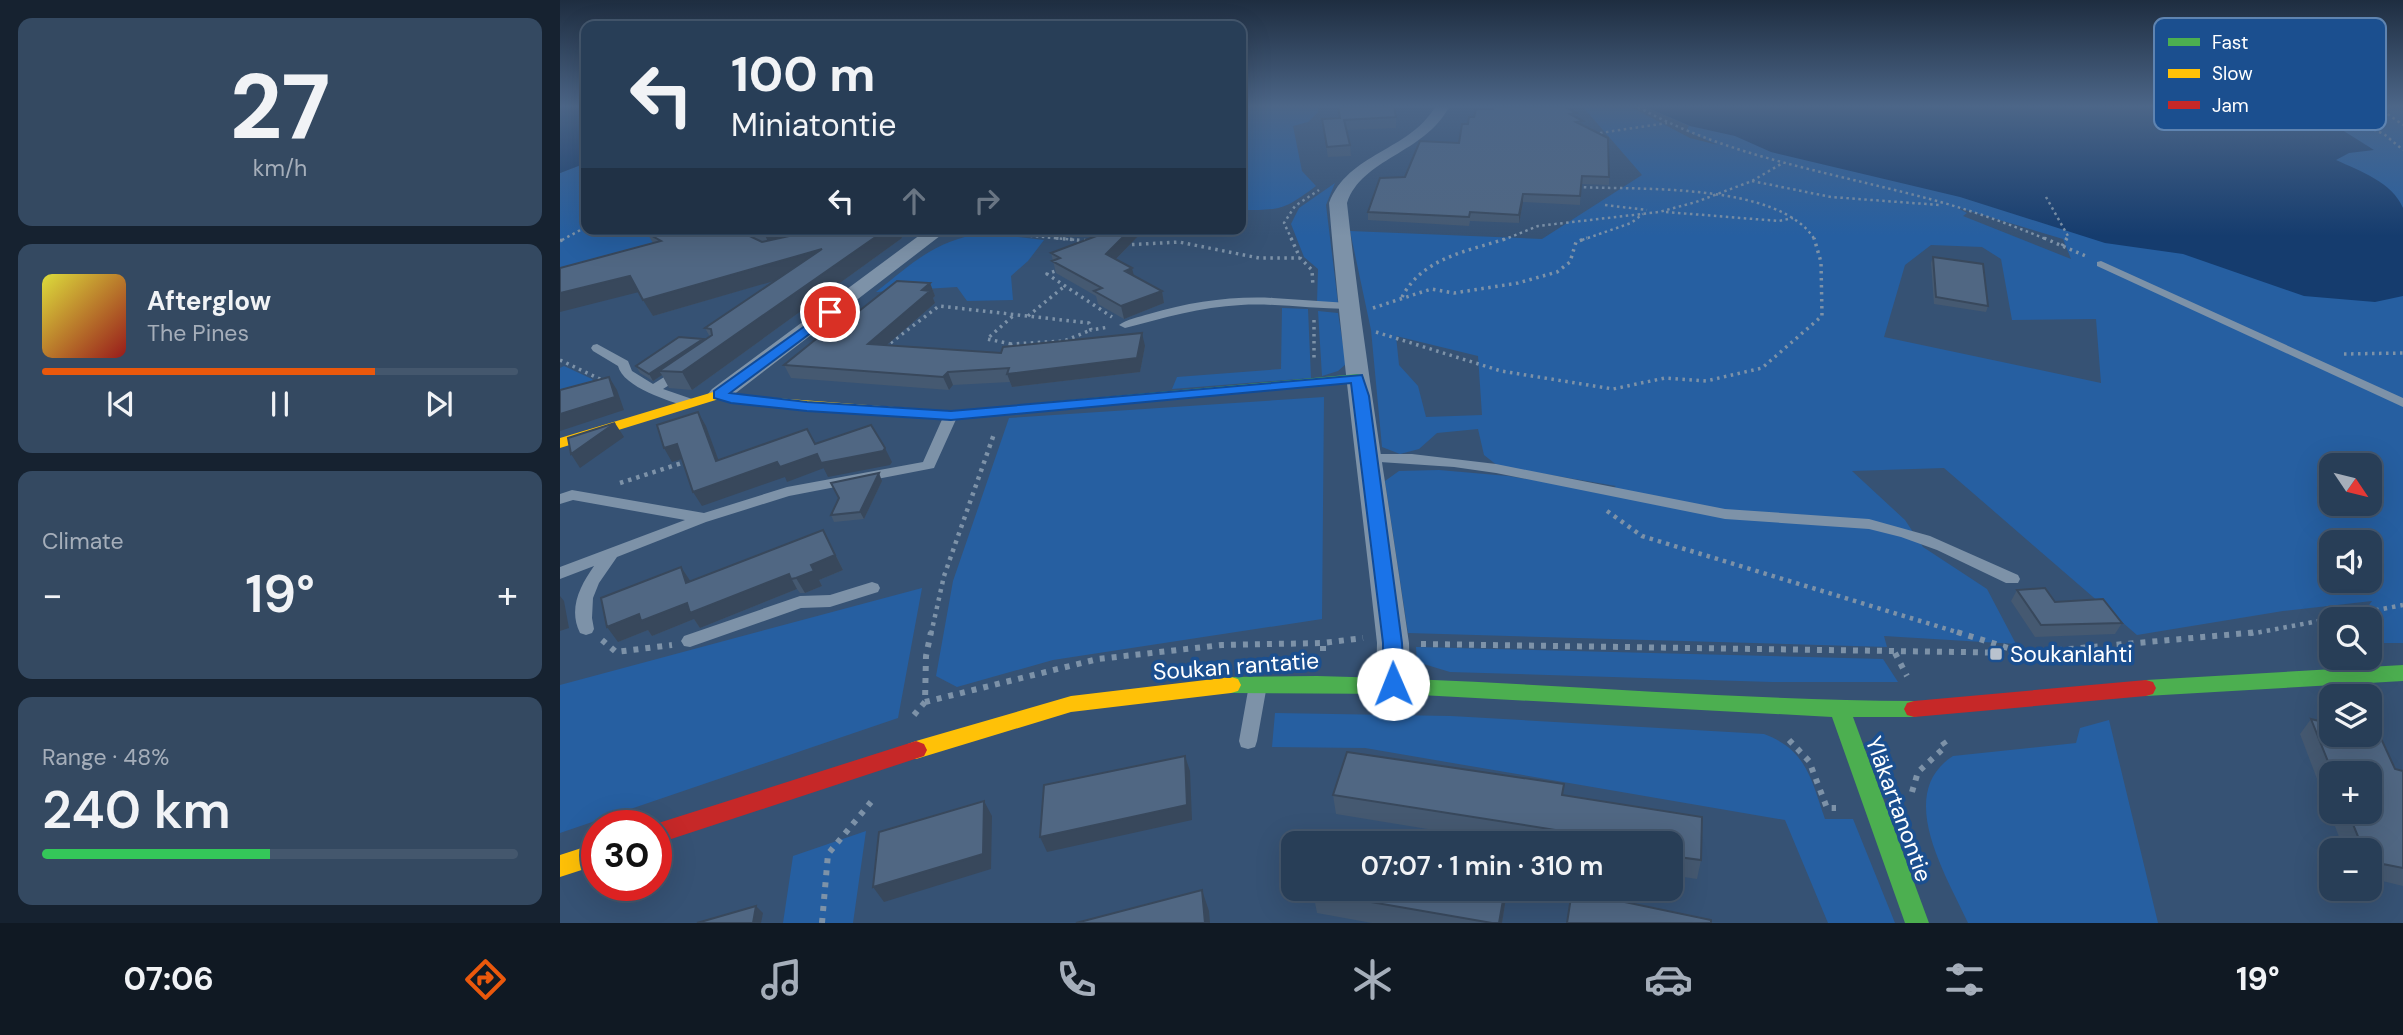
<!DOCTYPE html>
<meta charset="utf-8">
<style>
:root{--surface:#283e57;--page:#344961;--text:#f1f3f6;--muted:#a5aeba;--line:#44576d;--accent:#ea580c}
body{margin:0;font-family:"DM Sans",sans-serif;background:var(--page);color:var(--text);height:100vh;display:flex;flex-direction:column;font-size:26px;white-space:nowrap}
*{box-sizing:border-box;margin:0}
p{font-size:23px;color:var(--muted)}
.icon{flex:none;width:38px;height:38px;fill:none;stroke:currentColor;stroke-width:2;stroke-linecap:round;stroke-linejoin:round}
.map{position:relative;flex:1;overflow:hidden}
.side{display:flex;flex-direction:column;gap:18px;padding:18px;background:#162230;width:560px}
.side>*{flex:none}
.hud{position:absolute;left:21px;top:21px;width:665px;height:214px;border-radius:14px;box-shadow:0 7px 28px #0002,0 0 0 2px var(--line);background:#283e57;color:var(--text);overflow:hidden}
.needle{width:46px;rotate:125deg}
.buttons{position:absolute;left:1759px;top:453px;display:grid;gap:14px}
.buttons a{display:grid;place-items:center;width:63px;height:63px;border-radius:14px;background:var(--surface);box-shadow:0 7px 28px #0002,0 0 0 2px var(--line);font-size:35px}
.speed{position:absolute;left:21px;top:810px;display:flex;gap:14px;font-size:35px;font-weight:700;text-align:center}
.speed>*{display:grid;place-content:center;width:91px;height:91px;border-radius:50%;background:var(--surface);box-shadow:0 7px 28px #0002,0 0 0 2px var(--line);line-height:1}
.speed .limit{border:10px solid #d22;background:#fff;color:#111}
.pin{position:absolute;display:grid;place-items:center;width:60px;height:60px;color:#fff;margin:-30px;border:4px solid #fff;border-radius:50%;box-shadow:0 2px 7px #0007}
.me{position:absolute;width:77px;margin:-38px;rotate:359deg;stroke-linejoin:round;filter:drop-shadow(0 0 5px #0008)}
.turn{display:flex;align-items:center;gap:24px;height:147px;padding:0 35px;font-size:32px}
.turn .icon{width:91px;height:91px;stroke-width:2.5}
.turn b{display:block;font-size:49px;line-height:60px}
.lanes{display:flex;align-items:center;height:66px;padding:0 35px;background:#0003;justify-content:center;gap:35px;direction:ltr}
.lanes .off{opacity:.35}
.big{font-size:52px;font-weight:600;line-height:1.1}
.side .widget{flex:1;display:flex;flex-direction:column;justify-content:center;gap:10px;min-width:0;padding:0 24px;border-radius:14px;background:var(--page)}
.side .dial{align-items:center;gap:0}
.dial b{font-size:91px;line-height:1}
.song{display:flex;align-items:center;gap:21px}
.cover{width:84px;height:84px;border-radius:10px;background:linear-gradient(135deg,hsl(60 70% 55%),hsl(0 70% 35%))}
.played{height:7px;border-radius:4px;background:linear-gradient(90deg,var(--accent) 70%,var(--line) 70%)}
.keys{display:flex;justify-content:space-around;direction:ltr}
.heat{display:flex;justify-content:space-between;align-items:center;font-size:38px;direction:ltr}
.charge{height:10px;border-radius:5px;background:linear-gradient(90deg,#34c759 48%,var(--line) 0)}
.trip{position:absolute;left:721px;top:831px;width:402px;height:70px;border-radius:14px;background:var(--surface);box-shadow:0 7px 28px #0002,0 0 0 2px var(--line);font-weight:600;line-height:70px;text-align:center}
.tabs{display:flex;height:112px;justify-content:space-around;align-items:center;background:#101923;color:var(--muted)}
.tabs .icon{width:49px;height:49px}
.tabs .on{color:var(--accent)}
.tabs b{font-size:32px;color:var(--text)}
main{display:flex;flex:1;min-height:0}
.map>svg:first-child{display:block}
.green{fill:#265fa1;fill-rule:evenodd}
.water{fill:#153c6e}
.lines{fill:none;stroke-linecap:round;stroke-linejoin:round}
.path-far3{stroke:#7d92a8;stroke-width:2.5;stroke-dasharray:2.5 3.5;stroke-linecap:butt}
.path-far2{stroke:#7d92a8;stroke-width:3.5;stroke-dasharray:2.5 4.5;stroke-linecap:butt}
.path-far1{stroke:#7d92a8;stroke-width:4.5;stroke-dasharray:3.5 5;stroke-linecap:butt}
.path{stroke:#7d92a8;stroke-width:6;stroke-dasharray:5 7;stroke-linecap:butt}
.lane{fill:#7d92a8;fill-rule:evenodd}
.street{fill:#7d92a8;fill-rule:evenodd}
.fast{fill:#4caf50;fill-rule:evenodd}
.slow{fill:#ffc107;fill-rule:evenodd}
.jam{fill:#c62828;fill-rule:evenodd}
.wall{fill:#455971;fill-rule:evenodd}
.shaded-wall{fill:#38485c}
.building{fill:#506783;stroke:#38485c;stroke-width:2}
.route{fill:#1a73e8;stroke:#114b97;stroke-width:2}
.poi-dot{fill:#b9c2ce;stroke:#1b4f8f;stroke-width:2.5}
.labels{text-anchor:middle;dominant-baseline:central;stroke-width:7;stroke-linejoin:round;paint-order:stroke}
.near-poi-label{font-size:23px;fill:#fff;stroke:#1b4f8f;text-anchor:start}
.near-street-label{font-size:23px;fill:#fff;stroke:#1b4f8f}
.key{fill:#1b4f8f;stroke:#5f84b1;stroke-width:2}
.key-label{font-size:19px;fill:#fff}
</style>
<main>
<section class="side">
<div class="widget dial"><b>27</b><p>km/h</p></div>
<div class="widget">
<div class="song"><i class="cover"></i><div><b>Afterglow</b><p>The Pines</p></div></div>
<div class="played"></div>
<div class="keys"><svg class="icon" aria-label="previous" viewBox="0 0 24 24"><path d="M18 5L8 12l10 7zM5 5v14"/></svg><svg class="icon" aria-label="pause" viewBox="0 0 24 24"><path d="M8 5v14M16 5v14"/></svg><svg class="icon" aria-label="next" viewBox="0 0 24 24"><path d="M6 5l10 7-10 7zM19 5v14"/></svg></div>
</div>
<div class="widget"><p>Climate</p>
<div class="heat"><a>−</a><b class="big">19°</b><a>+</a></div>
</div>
<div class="widget"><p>Range · 48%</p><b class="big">240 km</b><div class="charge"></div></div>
</section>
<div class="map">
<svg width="1843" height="923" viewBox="0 0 1843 923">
<rect width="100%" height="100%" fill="#365274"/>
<path class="green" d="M681 107H758V112L748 122 733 126 742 171 756 186C724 210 721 210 681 210Z
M1023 107H1071L1130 138 1158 145 1126 131 1129 126 1086 107H1843V643H1810V620L1799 619 1812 601 1723 611 1577 635 1384 468 1292 471 1345 520 1363 547 1427 589 1456 644 1324 636 1327 647 848 633 825 481 839 471 879 470 948 476 1047 492 1056 486 938 466 924 455 918 429 877 433 859 449 840 454 822 447 811 330 790 231 982 239 1082 175ZM1396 207 1503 239 1511 259 1403 216 1407 213ZM1371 245 1422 247 1441 259 1452 320 1536 319 1541 383 1324 337 1345 265ZM836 336 918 356 922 415 866 417 858 386 839 365ZM1771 466H1810V504H1771ZM1771 542H1810V581H1771Z
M26 163V229H121L69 264 0 283V173Z
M775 183 766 205 778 303H757L758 269 744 257 731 224 739 208Z
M425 233 484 240 468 261 451 276 453 300 407 301 397 287 316 292C354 262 375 240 425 233Z
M722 308 748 309 751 378 612 389 617 377 721 369Z
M758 311 778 313 786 364 778 371 762 376Z
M4 366 32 379 33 381 0 392V368Z
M764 397 762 619 493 660 397 687 376 676 393 581 449 418Z
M362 588 338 718 0 833V685Z
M856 647 1323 659 1338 682H1212L890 672 857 662Z
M715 713 891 716 1204 734C1247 750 1251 779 1265 819H1293L1335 923H1268L1225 820 805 748 712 747Z
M1549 720 1598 923H1408C1387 876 1334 794 1393 756L1516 743 1520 728Z
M306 831 293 923H223L233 856Z"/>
<path class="water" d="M0 107H26V163L0 173Z
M1086 107H1720L1779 128 1814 150 1789 153 1776 160C1800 171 1832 182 1843 208V296L1815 302 1744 296 1623 254 1545 243 1400 197 1211 152 1175 136 1130 126Z"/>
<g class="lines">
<path class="path-far3" d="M1078 107C1167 156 1264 171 1362 197 1405 208 1447 223 1488 240
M1758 107 1824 134 1843 150
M1818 107 1843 125
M1040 133 1107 123
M1192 181 1271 197 1380 205
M1018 187C1078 190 1220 182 1255 240
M1486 197 1508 236 1506 240
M1045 205 1087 210
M1106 212 1219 221 1233 218
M440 233 516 240
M2 240 26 227
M732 240 724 223 735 206 759 190
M943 240 978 226 1099 212 1136 202 1192 181 1221 164
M1022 240 1071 223 1083 214"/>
<path class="path-far2" d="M496 238 528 241
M731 238 740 258 752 270 753 287
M1484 238 1528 257
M0 241 5 238
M565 245 619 242 699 258H740
M1502 246 1507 238
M501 269 487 274 552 317
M842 297C863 257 909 251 948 238
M813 308 871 289 894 293 958 283 997 272 1010 262 1016 242 1027 238
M468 316 506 285
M754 320V360
M816 332 941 371 1053 389 1105 378 1146 381 1202 368 1262 316 1261 262 1254 238
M451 344 427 339 454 315
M325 347 379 306 529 323 531 330 549 327
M446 351 452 344 504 341 531 330
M1784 354 1843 353
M0 360 44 381"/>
<path class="path-far1" d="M60 483 128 461
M1047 511 1082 536 1403 634
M371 634 384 576 434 434
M1690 634 1843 605"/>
<path class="path" d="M1397 632 1461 652
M42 640 56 652 112 645
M861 644 1465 653 1699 632
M763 651V643L803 638
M1335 653 1347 676
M365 702 538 659 662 645 763 643
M354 715 365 702 366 656 371 632
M1229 740 1249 761 1267 808H1276
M1352 792 1358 772 1386 746 1381 739
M262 923 268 854 311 802"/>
<path class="lane" d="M399 229H428C421 234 406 234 399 229Z
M1541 261 1843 398V407L1537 266V262Z
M713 298 788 303 794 306 788 309C752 309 716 303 681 305 640 307 604 318 565 328L559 325C567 319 579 317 589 314 630 302 671 296 713 298Z
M37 344 68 361 72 371 93 384 117 369H125L127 372 125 375 103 389 135 400 136 403 130 407C110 402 63 387 58 366L33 351 31 348 33 345Z
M391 411 398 415 374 468 229 496 146 522 57 557 39 583 33 598 32 618 34 629 32 633 26 635 20 633C8 609 20 586 34 566L0 579V567L125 520 13 500 0 504V494L12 490 144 513 227 487 363 462 384 415Z
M810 454H852L936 464 1165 509 1309 519 1370 536 1458 575 1460 579 1458 583H1446L1377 550 1341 537 1309 529 1165 519 936 473 894 467 805 461 803 458Z
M312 582 318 584 320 588 318 592 270 607 241 608 130 647 124 646 121 641 124 636 240 596 270 595Z
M698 678 704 680 707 685 697 741 695 747 688 749 681 747 679 741 689 685 692 680Z"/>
<path class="street" d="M875 107H889C864 154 802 158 787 203 803 350 828 496 849 643L850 684 845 693 833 697 821 693 816 684 817 643C801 496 781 350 769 203 788 153 849 151 875 107Z
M368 229H389L168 399H152L148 394 152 389Z"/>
<path class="fast" d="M797 374 802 375 804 378 802 381 391 419 374 418 367 414 374 410 391 411Z
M1843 665V681L1586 696 1579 694 1576 688 1579 682 1586 680Z
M757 676C956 680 1155 700 1354 701L1361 703 1364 709 1361 715 1354 717H1293L1369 923H1345L1272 717 842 694 671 693 664 691 661 685 664 679 671 677Z"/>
<path class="slow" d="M160 390 174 395 374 410 381 414 374 418 171 403 159 399 0 448V438Z
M671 677 678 679 681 685 678 691 671 693 511 712 356 759 348 756 345 750 348 744 356 741 511 696Z
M37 843V865L0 877V855Z"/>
<path class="jam" d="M1586 680 1593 682 1596 688 1593 694 1586 696 1354 717 1347 715 1344 709 1347 703 1354 701Z
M356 741 364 744 367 750 364 756 96 844V826H89Z"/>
</g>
<path class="wall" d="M928 107H1010V109L1023 126 1049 177V185L1021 184 1020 205 963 202 959 223 910 221 909 226 808 220V212L845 177 899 143 908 124 914 117 929 109Z
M836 117V128L786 130 790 145 791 156 768 157 762 119Z
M99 229H338L342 238 132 390 109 388 102 375 93 381 80 373 76 366 144 341 150 337 145 328 216 280 93 316 79 292 93 243 87 233Z
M475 229H585L556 259 574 276 602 291 604 303 564 319 538 304 536 296 496 273 491 253 537 236 475 231Z
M1373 257 1428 306 1426 312 1374 304 1371 263Z
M370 283 375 296 373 298 375 303 327 345 441 353 585 346 580 372 452 387 450 382 393 385 389 390 231 378 224 365 289 319Z
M322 481 304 519 274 522 271 515Z
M271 545 283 570 259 580 262 586 245 593H240L237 589 140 628 134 619 92 636 88 630 58 642 131 581Z
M1457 590 1495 602 1562 623 1555 634 1475 637 1451 601Z
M1751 719 1835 769 1843 771V886L1810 878V850H1784L1740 734ZM1771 774H1810V812H1771Z
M787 752 1004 784 1003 795 1142 817 1141 860 1137 879 1111 875V844H959L776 814 773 795Z
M754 889H946V898L942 923H812L757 913 753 892Z"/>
<path class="shaded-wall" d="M963 194V202L959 223V215Z
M171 229H186L189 236Z
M211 229H290L210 246 203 231Z
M327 229H338L342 238 132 390 122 372Z
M571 229H585L549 266 546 254Z
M262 249 269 265 93 316 83 300Z
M572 268 575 280 565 271Z
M70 276 79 292 0 312V293Z
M370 283 375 296 373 298 375 303 313 357 308 344Z
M602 291 604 303 564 319 561 306Z
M582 333 585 346 580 372 452 387 447 374Z
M143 339 147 346 99 371 102 375 93 381 89 374Z
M388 372 393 385 389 390 383 377Z
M49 377 57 390 64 410 0 431V414Z
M138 412 146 426 164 475 156 461Z
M55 423 64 437 20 468 11 454Z
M117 444 125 458 112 462 104 448Z
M325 448 332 462 330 465 268 477 261 463Z
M257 454 264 468 227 482 225 477 142 506 133 492 217 462Z
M319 473 322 481 304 519 300 512Z
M263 530 283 570 259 580 262 586 245 593 236 578 251 565Z
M121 567 131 582 126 583Z
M229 574 237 589 140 628 134 619 92 636 88 630 58 642 47 627 79 614 127 603Z
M0 596 4 601 9 628 0 631Z
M625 756 630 771 632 820 487 852 480 837Z
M424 801 432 816 431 869 324 902 313 887Z
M945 889H946V898L942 923H939Z
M642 890 649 911 650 923H645Z
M196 906 203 913 201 923H193Z"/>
<path class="building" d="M778 107H834L836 117 784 120 790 145 767 147 762 119 780 118Z
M932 107H1005L1017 113 1010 114 1023 121 1016 122 1048 138 1049 177 1022 176 1020 196 963 194 959 215 910 212 909 217 808 212 820 178 845 177 860 141 899 143 902 124H908L909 117H914L916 109H933Z
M99 229H175L202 242 261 229H327L122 372 99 371 152 335 151 329 145 328 262 249 83 300 70 276 0 293V268L101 241 87 233Z
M555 229H571L546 254 572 268 565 271 602 291 561 306 534 291 542 288 492 261 500 258 491 253Z
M1373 257 1423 264 1428 306 1376 297Z
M337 281 370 283 362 290 370 291 308 344 441 353 443 347 582 333 577 358 447 374 449 368 388 372 383 377 224 365 282 318 289 319Z
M119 337 143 339 89 374 76 366Z
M49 377 55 397 0 414V390Z
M138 412 156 461 247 429 255 444 311 425 325 448 323 451 261 463 257 454 220 467 217 462 133 492 117 444 104 448 97 425Z
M55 423 11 454 8 438Z
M319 473 300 512 271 515 279 498 271 483Z
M263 530 275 555 251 565 254 571 236 578 231 579 229 574 130 613 127 603 81 621 79 614 47 627 41 598 121 567 126 583Z
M1485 588 1495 602 1543 599 1562 623 1481 625 1457 590Z
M1751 719 1771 724V735H1810V732L1819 734 1835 769 1843 771V868L1823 864 1816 848 1801 844 1788 812H1810V774H1773Z
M787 752 1004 784 1002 795 1142 817 1141 860 1111 856V844H1034L1020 841 1021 834 773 795Z
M625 756 627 805 480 837 484 785Z
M424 801 423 854 313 887 319 832Z
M754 889H945L939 923H932L753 892Z
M642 890 645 923H516Z
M1012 891 1151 920V923H1007Z
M196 906 193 923H137Z"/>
<linearGradient id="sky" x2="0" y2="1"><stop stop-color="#1e2d40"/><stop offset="0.45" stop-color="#4c6688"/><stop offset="1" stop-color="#4c6688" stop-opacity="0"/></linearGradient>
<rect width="1843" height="236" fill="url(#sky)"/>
<path class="route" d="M270 308 275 309V315L170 393 247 402 391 411 802 375 809 396 842 643 844 684 841 690H826L823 684V643L791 383 391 420 247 411 171 403 154 398V391Z"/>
<rect class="poi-dot" x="1429" y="647" width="14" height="14" rx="3.5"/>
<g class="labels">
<g class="near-poi-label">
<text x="1450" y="654">Soukanlahti</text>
</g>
<g class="near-street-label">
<text transform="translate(676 666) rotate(-4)">Soukan rantatie</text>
<text transform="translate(1339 809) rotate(70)">Yläkartanontie</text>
</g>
</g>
<rect x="1594" y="18" width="232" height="112" rx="10" class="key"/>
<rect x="1608" y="38" width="32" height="8" fill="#4caf50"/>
<rect x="1608" y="69" width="32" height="9" fill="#ffc107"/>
<rect x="1608" y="101" width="32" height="8" fill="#c62828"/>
<g class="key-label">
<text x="1652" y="49">Fast</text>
<text x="1652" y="80">Slow</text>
<text x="1652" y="112">Jam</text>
</g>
</svg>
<div class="buttons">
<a><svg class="needle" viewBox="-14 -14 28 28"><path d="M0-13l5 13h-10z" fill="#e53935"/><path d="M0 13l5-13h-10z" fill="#a5aeba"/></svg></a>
<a><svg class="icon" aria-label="sound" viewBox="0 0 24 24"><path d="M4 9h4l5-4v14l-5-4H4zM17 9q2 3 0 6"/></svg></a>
<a><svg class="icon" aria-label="search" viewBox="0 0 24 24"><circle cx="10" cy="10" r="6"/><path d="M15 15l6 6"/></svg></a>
<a><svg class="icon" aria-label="layers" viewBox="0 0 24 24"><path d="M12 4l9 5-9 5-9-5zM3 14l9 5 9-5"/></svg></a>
<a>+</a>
<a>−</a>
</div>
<div class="speed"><div class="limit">30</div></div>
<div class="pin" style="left:270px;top:312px;background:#d93025"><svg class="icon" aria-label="arrive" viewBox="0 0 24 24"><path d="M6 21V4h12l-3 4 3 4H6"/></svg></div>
<svg class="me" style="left:833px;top:684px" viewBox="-20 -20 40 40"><circle r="19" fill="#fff"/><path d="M0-13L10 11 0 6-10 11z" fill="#1a73e8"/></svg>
<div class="trip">07:07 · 1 min · 310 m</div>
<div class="hud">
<div class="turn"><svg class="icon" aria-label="left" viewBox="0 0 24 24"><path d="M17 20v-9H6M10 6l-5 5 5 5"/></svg><div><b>100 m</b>Miniatontie</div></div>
<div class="lanes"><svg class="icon" aria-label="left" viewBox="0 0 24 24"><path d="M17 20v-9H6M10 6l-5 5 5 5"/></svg><svg class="icon off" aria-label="ahead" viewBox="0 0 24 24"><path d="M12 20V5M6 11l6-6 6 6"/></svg><svg class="icon off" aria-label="right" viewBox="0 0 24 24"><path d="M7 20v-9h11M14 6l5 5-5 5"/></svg></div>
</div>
</div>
</main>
<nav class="tabs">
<b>07:06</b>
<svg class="icon on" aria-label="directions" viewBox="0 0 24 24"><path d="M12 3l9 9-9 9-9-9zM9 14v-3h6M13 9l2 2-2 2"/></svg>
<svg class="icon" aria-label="music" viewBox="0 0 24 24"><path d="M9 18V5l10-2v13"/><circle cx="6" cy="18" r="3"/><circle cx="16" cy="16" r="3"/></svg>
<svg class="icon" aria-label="phone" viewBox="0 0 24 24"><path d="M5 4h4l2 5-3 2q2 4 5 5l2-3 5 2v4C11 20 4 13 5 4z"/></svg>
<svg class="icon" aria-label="climate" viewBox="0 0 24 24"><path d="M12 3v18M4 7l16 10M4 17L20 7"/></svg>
<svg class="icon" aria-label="car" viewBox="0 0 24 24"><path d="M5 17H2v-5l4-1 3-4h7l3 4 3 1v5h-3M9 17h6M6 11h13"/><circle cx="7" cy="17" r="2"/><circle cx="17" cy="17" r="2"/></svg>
<svg class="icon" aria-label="filters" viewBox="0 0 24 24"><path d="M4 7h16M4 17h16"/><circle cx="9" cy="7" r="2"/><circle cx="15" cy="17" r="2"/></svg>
<b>19°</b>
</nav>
